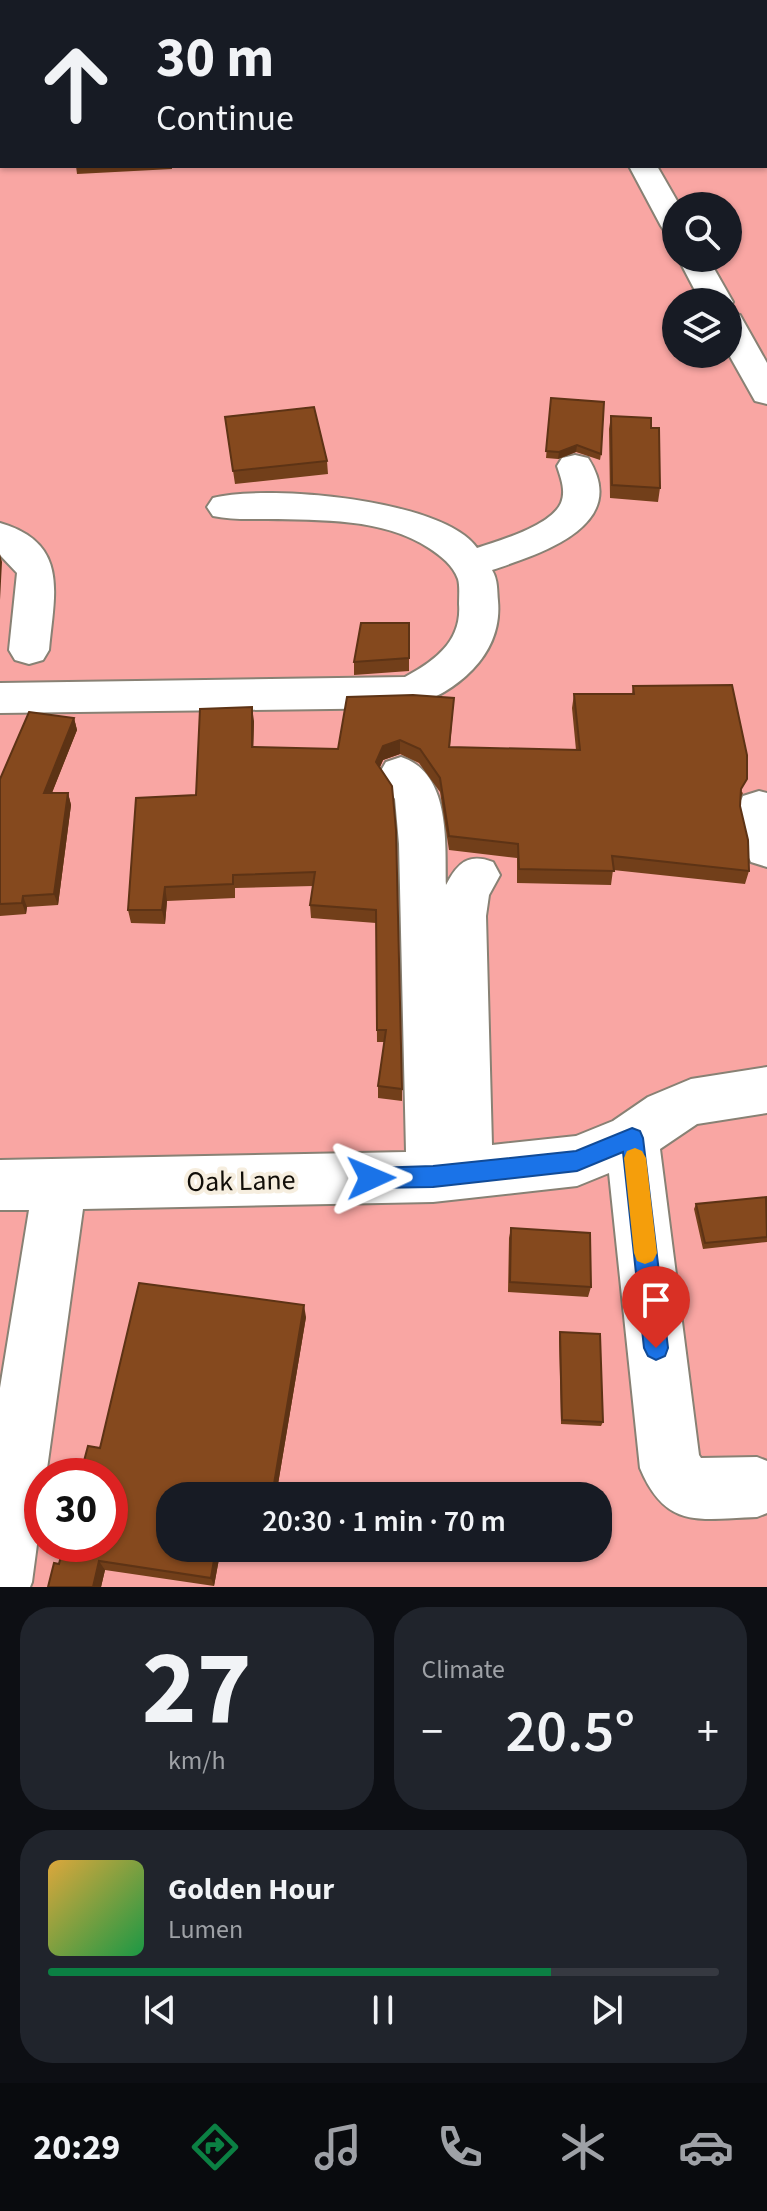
<!DOCTYPE html>
<meta charset="utf-8">
<style>
:root{--surface:#171b24;--page:#20242c;--text:#f1f3f6;--muted:#9ea1a6;--line:#363941;--accent:#0b8043}
body{margin:0;font-family:"Source Sans 3",sans-serif;background:var(--page);color:var(--text);height:100vh;display:flex;flex-direction:column;font-size:30px;white-space:nowrap}
*{box-sizing:border-box;margin:0}
p{font-size:26px;color:var(--muted)}
.icon{flex:none;width:44px;height:44px;fill:none;stroke:currentColor;stroke-width:2;stroke-linecap:round;stroke-linejoin:round}
.map{position:relative;height:1587px;overflow:hidden}
.sheet{display:flex;flex-direction:column;gap:20px;padding:20px;background:#0d0f14;flex:1}
.sheet>*{flex:none}
.hud{position:absolute;left:0px;top:0px;width:768px;height:168px;box-shadow:0 2px 6px #0004;background:#171b24;color:var(--text);overflow:hidden}
.fabs{position:absolute;left:662px;top:192px;display:grid;gap:16px}
.fabs a{display:grid;place-items:center;width:80px;height:80px;border-radius:50%;background:var(--surface);box-shadow:0 2px 6px #0004;font-size:40px}
.speed{position:absolute;left:24px;top:1458px;display:flex;gap:16px;font-size:40px;font-weight:700;text-align:center}
.speed>*{display:grid;place-content:center;width:104px;height:104px;border-radius:50%;background:var(--surface);box-shadow:0 2px 6px #0004;line-height:1}
.speed .limit{border:12px solid #d22;background:#fff;color:#111}
.pin{position:absolute;display:grid;place-items:center;width:68px;height:68px;color:#fff;margin:-82px -34px;border-radius:50% 50% 50% 0;rotate:-45deg;box-shadow:0 0 8px #0007}
.pin .icon{rotate:45deg}
.me{position:absolute;width:88px;margin:-44px;rotate:89deg;stroke-linejoin:round;filter:drop-shadow(0 0 6px #0008)}
.turn{display:flex;align-items:center;gap:28px;height:168px;padding:0 24px;font-size:36px}
.turn .icon{width:104px;height:104px;stroke-width:2.5}
.turn b{display:block;font-size:56px;line-height:68px}
.big{font-size:60px;font-weight:600;line-height:1.1}
.sheet .tile{flex:1;display:flex;flex-direction:column;justify-content:center;gap:12px;min-width:0;padding:0 28px;border-radius:32px;background:var(--page)}
.sheet .dial{align-items:center;gap:0}
.dial b{font-size:104px;line-height:1}
.song{display:flex;align-items:center;gap:24px}
.cover{width:96px;height:96px;border-radius:12px;background:linear-gradient(135deg,hsl(40 70% 55%),hsl(140 70% 35%))}
.played{height:8px;border-radius:4px;background:linear-gradient(90deg,var(--accent) 75%,var(--line) 75%)}
.keys{display:flex;justify-content:space-around;direction:ltr}
.heat{display:flex;justify-content:space-between;align-items:center;font-size:44px;direction:ltr}
.sheet .tiles{flex:1;display:grid;gap:20px;grid-template-columns:1fr 1fr}
.tile:last-child{grid-column:span 2}
.trip{position:absolute;left:156px;top:1482px;width:456px;height:80px;border-radius:32px;background:var(--surface);box-shadow:0 2px 6px #0004;font-weight:600;line-height:80px;text-align:center}
.dock{display:flex;height:128px;justify-content:space-around;align-items:center;background:#090b0e;color:var(--muted)}
.dock .icon{width:56px;height:56px}
.dock .active{color:var(--accent)}
.dock b{font-size:36px;color:var(--text)}
.map>svg:first-child{display:block}
.green{fill:#f9a6a3;fill-rule:evenodd}
.lines{fill:none;stroke-linecap:round;stroke-linejoin:round}
.minor-casing{stroke:#888174;stroke-width:4}
.minor{fill:#fff;fill-rule:evenodd}
.wall{fill:#723f1a}
.shaded-wall{fill:#5d3315}
.building{fill:#85491e;stroke:#5d3315;stroke-width:2}
.route{fill:#1a73e8;stroke:#114b97;stroke-width:2}
.slow{fill:#f59e0b}
.labels{text-anchor:middle;dominant-baseline:central;stroke-width:8;stroke-linejoin:round;paint-order:stroke}
.near-street-label{font-size:28px;fill:#110e09;stroke:#f6eedf}
</style>
<div class="map">
<svg width="767" height="1587" viewBox="0 0 767 1587">
<rect width="100%" height="100%" fill="#f6eedf"/>
<path class="green" d="M0 0H767V1587H0ZM2 2H766V166H2ZM676 206H728V258H676ZM676 302H728V354H676ZM42 1476H110V1544H42ZM170 1496H598V1548H170Z"/>
<g class="lines">
<defs>
<path id="minor" d="M114 0H271L272 2H115Z
M636 0H679L635 2Z
M0 87H2V103H0Z
M629 166H657L680 206H676V235L665 232 661 226Z
M678 258H708L733 302 728 309V302H701Z
M728 312 740 315 767 363V404L755 401 728 353Z
M575 455 588 458C632 526 539 554 492 570 498 580 497 590 498 601 503 656 455 694 407 708L0 713V683L405 677C435 661 462 641 459 604 459 596 460 586 458 579 453 565 441 556 429 548 383 518 321 520 268 519 249 519 231 520 213 516L207 507 213 498C266 484 444 499 477 548 498 541 551 526 561 503 566 491 561 478 557 466L562 458Z
M0 523C70 543 54 594 49 650L43 660 29 664 15 660 9 650 17 573 0 555Z
M401 757C451 773 445 842 446 885 458 862 469 853 493 862L500 875 489 895 486 916 492 1145 576 1136 613 1121 648 1097 691 1079 767 1067V1113L697 1124 660 1149 699 1455 701 1458 757 1457 767 1461V1513L757 1517C699 1519 666 1530 640 1468L609 1173 577 1186 433 1202 83 1209 46 1476H42V1507L32 1582 30 1587H0V1388L29 1210H0V1160L406 1152 399 844 395 799 379 774 386 762Z
M759 791 767 793V867L751 862C741 842 733 815 743 796Z"/>
</defs>
<use href="#minor" class="minor-casing"/>
<use href="#minor" class="minor"/>
</g>
<path class="wall" d="M76 166H172V169L77 174Z
M551 398 601 454 600 460 576 452 558 459 546 458Z
M611 416 651 428 660 488 658 502 610 498 609 429Z
M225 417 327 461 328 474 235 484Z
M409 623V671L354 675V662Z
M633 686 743 793 741 797 740 806 749 871 745 884 613 870 611 885 517 883V858L449 850 440 792 419 763 400 754 383 760 380 767 402 1089V1101L378 1098V1086L384 1042H377L376 923 311 918 310 905 313 886 235 888V898L167 901 165 924 131 923 128 910 196 795 254 721 253 747 338 749 454 698 450 747 576 750 572 708 574 694H632Z
M74 718 77 730 52 793H68L71 805 58 905 27 907 26 914 0 916V779Z
M767 1200V1242L703 1249 694 1209 696 1204Z
M511 1228 591 1287 588 1297 508 1292 509 1238Z
M306 1317 276 1496H170L221 1548 214 1586 105 1570 101 1587H48L59 1564 100 1448Z
M560 1332 603 1422 601 1426 561 1424 559 1337Z"/>
<path class="shaded-wall" d="M577 445 576 452 558 459 559 452Z
M0 554 2 562 0 600Z
M252 707 254 721 253 761 252 747Z
M74 718 77 730 47 805 44 793Z
M400 740V754L383 760 376 776V762L383 746Z
M68 793 71 805 58 905 54 894Z
M165 887 167 901 165 924 162 910Z
M23 896 27 907 26 914 22 903Z
M304 1305 306 1317 276 1496H272Z
M216 1548H221L214 1586 211 1578Z
M99 1561 105 1570 101 1587H93Z"/>
<path class="building" d="M173 0H445V2H173Z
M551 398 604 402 601 454 577 445 559 452 546 451Z
M314 407 327 461 233 471 225 417Z
M611 416 651 418V428H659L660 488 612 485Z
M361 623H409V658L354 662Z
M732 685 747 755V779L741 789 740 806 748 840 749 871 612 856 614 871 519 869 518 844 449 836 440 778 420 749 400 740 383 746 376 762 392 786 396 830 402 1089 378 1086 386 1030H377L376 910 310 905 315 872 233 875V884L165 887 162 910H128L136 798 196 795 200 709 252 707V747L338 749 347 697 413 695 454 698 449 747 580 750 574 694H634L633 686Z
M29 712 74 718 44 793H68L54 894 23 896 22 903 0 904V779Z
M766 1197 767 1237 705 1243 696 1204Z
M511 1228 590 1233 591 1287 510 1282Z
M139 1283 304 1305 272 1496H170V1548H216L211 1578 99 1561 93 1587H48L54 1563 59 1564 64 1544H110V1476H80L88 1446 100 1448Z
M560 1332 600 1334 603 1422 562 1420Z"/>
<path class="route" d="M632 1128 640 1131 643 1138 668 1348 665 1356 656 1360 648 1356 644 1348 623 1152 577 1171 433 1187 371 1188 363 1185 360 1178 363 1171 371 1168 433 1166 576 1151Z"/>
<path class="slow" d="M635 1148 642 1151 646 1158 657 1253 653 1261 645 1264 637 1261 634 1253 624 1158 627 1151Z"/>
<g class="labels">
<g class="near-street-label">
<text transform="translate(241 1181) rotate(-1)">Oak Lane</text>
</g>
</g>
</svg>
<div class="fabs">
<a><svg class="icon" aria-label="search" viewBox="0 0 24 24"><circle cx="10" cy="10" r="6"/><path d="M15 15l6 6"/></svg></a>
<a><svg class="icon" aria-label="layers" viewBox="0 0 24 24"><path d="M12 4l9 5-9 5-9-5zM3 14l9 5 9-5"/></svg></a>
</div>
<div class="speed"><div class="limit">30</div></div>
<div class="pin" style="left:656px;top:1348px;background:#d93025"><svg class="icon" aria-label="arrive" viewBox="0 0 24 24"><path d="M6 21V4h12l-3 4 3 4H6"/></svg></div>
<svg class="me" style="left:371px;top:1178px" viewBox="-20 -20 40 40"><path d="M0-17L14 15 0 8-14 15z" fill="#1a73e8" stroke="#fff" stroke-width="4"/></svg>
<div class="trip">20:30 · 1 min · 70 m</div>
<div class="hud">
<div class="turn"><svg class="icon" aria-label="ahead" viewBox="0 0 24 24"><path d="M12 20V5M6 11l6-6 6 6"/></svg><div><b>30 m</b>Continue</div></div>
</div>
</div>
<section class="sheet">
<div class="tiles">
<div class="tile dial"><b>27</b><p>km/h</p></div>
<div class="tile"><p>Climate</p>
<div class="heat"><a>−</a><b class="big">20.5°</b><a>+</a></div>
</div>
<div class="tile">
<div class="song"><i class="cover"></i><div><b>Golden Hour</b><p>Lumen</p></div></div>
<div class="played"></div>
<div class="keys"><svg class="icon" aria-label="previous" viewBox="0 0 24 24"><path d="M18 5L8 12l10 7zM5 5v14"/></svg><svg class="icon" aria-label="pause" viewBox="0 0 24 24"><path d="M8 5v14M16 5v14"/></svg><svg class="icon" aria-label="next" viewBox="0 0 24 24"><path d="M6 5l10 7-10 7zM19 5v14"/></svg></div>
</div>
</div>
</section>
<nav class="dock">
<b>20:29</b>
<svg class="icon active" aria-label="directions" viewBox="0 0 24 24"><path d="M12 3l9 9-9 9-9-9zM9 14v-3h6M13 9l2 2-2 2"/></svg>
<svg class="icon" aria-label="music" viewBox="0 0 24 24"><path d="M9 18V5l10-2v13"/><circle cx="6" cy="18" r="3"/><circle cx="16" cy="16" r="3"/></svg>
<svg class="icon" aria-label="phone" viewBox="0 0 24 24"><path d="M5 4h4l2 5-3 2q2 4 5 5l2-3 5 2v4C11 20 4 13 5 4z"/></svg>
<svg class="icon" aria-label="climate" viewBox="0 0 24 24"><path d="M12 3v18M4 7l16 10M4 17L20 7"/></svg>
<svg class="icon" aria-label="car" viewBox="0 0 24 24"><path d="M5 17H2v-5l4-1 3-4h7l3 4 3 1v5h-3M9 17h6M6 11h13"/><circle cx="7" cy="17" r="2"/><circle cx="17" cy="17" r="2"/></svg>
</nav>
